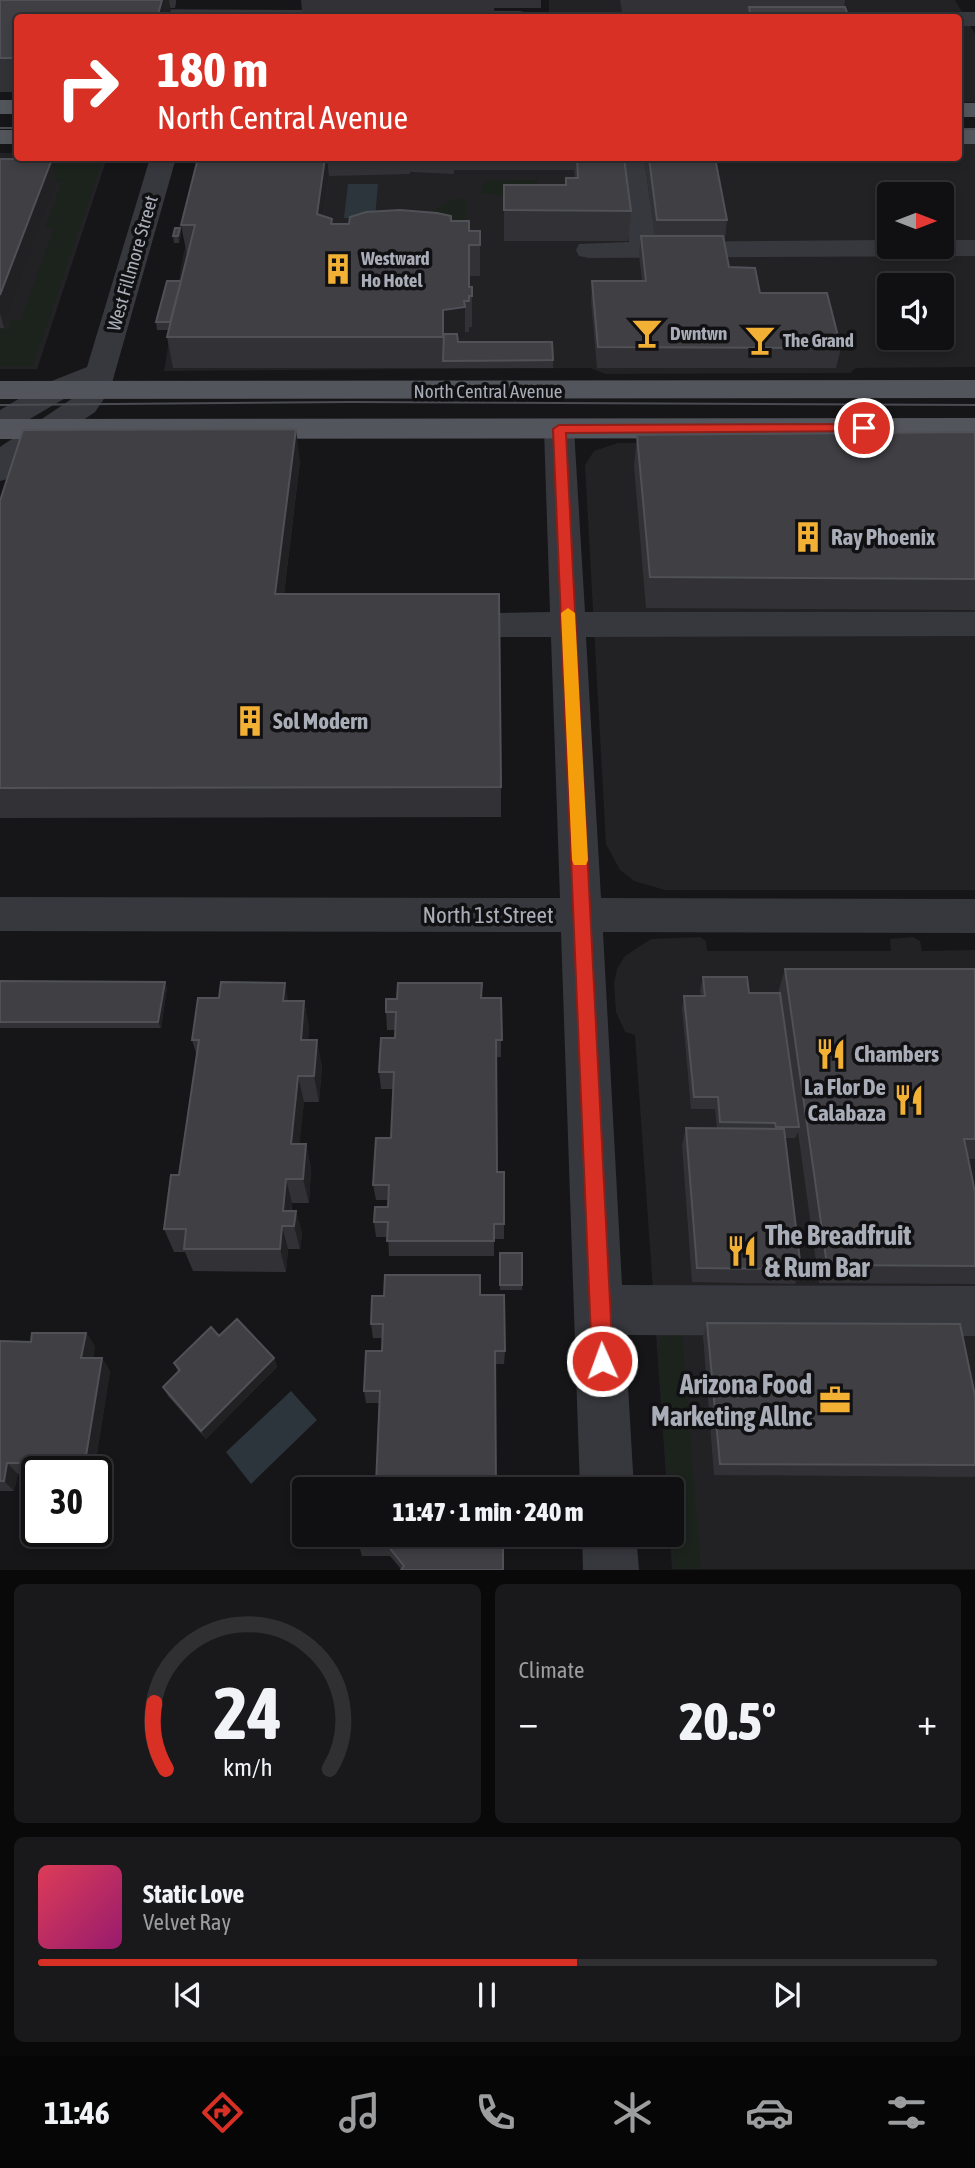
<!DOCTYPE html>
<meta charset="utf-8">
<style>
:root{--surface:#101012;--page:#19191b;--text:#f1f3f6;--muted:#9c9d9f;--line:#303032;--accent:#d93025}
body{margin:0;font-family:"Asap Condensed",sans-serif;background:var(--page);color:var(--text);height:100vh;display:flex;flex-direction:column;font-size:26px;white-space:nowrap}
*{box-sizing:border-box;margin:0}
p{font-size:23px;color:var(--muted)}
.icon{flex:none;width:38px;height:38px;fill:none;stroke:currentColor;stroke-width:2;stroke-linecap:round;stroke-linejoin:round}
.map{position:relative;height:1570px;overflow:hidden}
.sheet{display:flex;flex-direction:column;gap:14px;padding:14px;background:#09090a;flex:1}
.sheet>*{flex:none}
.banner{position:absolute;left:14px;top:14px;width:948px;height:147px;border-radius:7px;box-shadow:0 4px 10px #0003,0 0 0 2px var(--line);background:#d93025;color:#fff;overflow:hidden}
.needle{width:46px;rotate:90deg}
.buttons{position:absolute;left:877px;top:182px;display:grid;gap:14px}
.buttons a{display:grid;place-items:center;width:77px;height:77px;border-radius:7px;background:var(--surface);box-shadow:0 4px 10px #0003,0 0 0 2px var(--line);font-size:35px}
.speed{position:absolute;left:21px;top:1456px;display:flex;gap:14px;font-size:35px;font-weight:700;text-align:center}
.speed>*{display:grid;place-content:center;width:91px;height:91px;border-radius:50%;background:var(--surface);box-shadow:0 4px 10px #0003,0 0 0 2px var(--line);line-height:1}
.speed .limit{border:4px solid #111;border-radius:10px;background:#fff;color:#111}
.pin{position:absolute;display:grid;place-items:center;width:60px;height:60px;color:#fff;margin:-30px;border:4px solid #fff;border-radius:50%;box-shadow:0 2px 7px #0007}
.me{position:absolute;width:77px;margin:-38px;rotate:358deg;stroke-linejoin:round;filter:drop-shadow(0 0 5px #0008)}
.turn{display:flex;align-items:center;gap:24px;height:147px;padding:0 28px;font-size:32px}
.turn .icon{width:91px;height:91px;stroke-width:2.5}
.turn b{display:block;font-size:49px;line-height:60px}
.big{font-size:52px;font-weight:800;line-height:1.1}
.sheet .card{flex:1;display:flex;flex-direction:column;justify-content:center;gap:10px;min-width:0;padding:0 24px;border-radius:10px;background:var(--page)}
.sheet .dial{align-items:center;gap:0}
.dial svg{height:182px;overflow:visible;fill:none;stroke:var(--line);stroke-width:7;stroke-linecap:round;text-anchor:middle}
.dial text{fill:var(--text);stroke:none}
.song{display:flex;align-items:center;gap:21px}
.cover{width:84px;height:84px;border-radius:10px;background:linear-gradient(135deg,hsl(350 70% 55%),hsl(320 70% 35%))}
.played{height:7px;border-radius:4px;background:linear-gradient(90deg,var(--accent) 60%,var(--line) 60%)}
.keys{display:flex;justify-content:space-around;direction:ltr}
.heat{display:flex;justify-content:space-between;align-items:center;font-size:38px;direction:ltr}
.sheet .tiles{flex:1;display:grid;gap:14px;grid-template-columns:1fr 1fr}
.card:last-child{grid-column:span 2}
.trip{position:absolute;left:292px;top:1477px;width:392px;height:70px;border-radius:7px;background:var(--surface);box-shadow:0 4px 10px #0003,0 0 0 2px var(--line);font-weight:800;line-height:70px;text-align:center}
.menu{display:flex;height:112px;justify-content:space-around;align-items:center;background:#060607;color:var(--muted)}
.menu .icon{width:49px;height:49px}
.menu .on{color:var(--accent)}
.menu b{font-size:32px;color:var(--text)}
.map>svg:first-child{display:block}
.built{fill:#222225;fill-rule:evenodd}
.green{fill:#1c231d}
.water{fill:#2c353c}
.lines{fill:none;stroke-linecap:round;stroke-linejoin:round}
.minor{fill:#37383d;fill-rule:evenodd}
.major{fill:#53555c;fill-rule:evenodd}
.tram{stroke:#4a4c52;stroke-width:2}
.wall{fill:#323236}
.shaded-wall{fill:#212124}
.building{fill:#3f3f44;stroke:#4f5156;stroke-width:2}
.route{fill:#d93025;stroke:#8d1f18;stroke-width:2}
.slow{fill:#f59e0b}
.labels{text-anchor:middle;dominant-baseline:central;stroke-width:7;stroke-linejoin:round;paint-order:stroke}
.far-poi-label{font-size:19px;font-weight:bold;fill:#a8adb8;stroke:#111113;text-anchor:start}
.far-street-label{font-size:19px;fill:#a8adb8;stroke:#111113}
.poi-label{font-size:23px;font-weight:bold;fill:#a8adb8;stroke:#111113;text-anchor:start}
.street-label{font-size:23px;fill:#a8adb8;stroke:#111113}
.near-poi-label{font-size:28px;font-weight:bold;fill:#a8adb8;stroke:#111113;text-anchor:start}
</style>
<div class="map">
<svg width="975" height="1570" viewBox="0 0 975 1570">
<rect width="100%" height="100%" fill="#161618"/>
<path class="built" d="M549 0H955L975 34V102H959V18H245L246 13 549 15Z
M959 143H975V367L856 368 850 373 606 374 590 368 164 371 183 256 206 158H959ZM889 194H942V247H889ZM889 285H942V338H889Z
M0 153H17L18 158H107L37 369H0Z
M618 443H975V890H665L634 881 620 870 606 844 585 465 594 451Z
M700 937 706 941 707 951H891L890 939 913 937 920 941 922 951 975 950V1569H672L670 1535 672 1489H667L635 1035 625 1032 616 1012 614 984 617 969 625 956 651 939Z"/>
<path class="green" d="M38 158H103L33 366H0V329H8L11 320H21L54 228H45L62 182H50L32 172Z
M537 180 538 188 508 196 481 194 482 184 488 181Z
M452 199H466V224L394 230 447 204Z
M665 1335H682L701 1569H673L672 1489H668L658 1350 661 1337Z"/>
<path class="water" d="M348 184H378L375 218H344Z
M291 1391 317 1420 251 1484 226 1452Z"/>
<g class="lines">
<path class="minor" d="M121 9 520 11 528 13 531 18H111L113 11Z
M959 12H975V26H959V18H949Z
M150 158H176L110 390 95 412 18 464 11 478 0 481V447L73 398 79 390 11 430 0 433V410L44 384 87 367Z
M618 158H644L656 242 889 240V247H942V240H975V256L589 258 579 256 576 250 579 244 629 242Z
M559 419 570 422 574 429 585 612H975V636L586 637 601 898 975 899V933L603 932 622 1285 975 1286V1336L625 1335 634 1489H580L561 932 0 931V897L560 898 551 637H499L487 634 481 625 487 616 499 613 550 612 544 429 548 422Z
M582 1535H636L639 1570H583Z"/>
<path class="major" d="M0 100H18V114H0Z
M959 103H975V117H959Z
M0 130H18V144H0Z
M959 130H975V144H959Z
M975 380V398L0 399V381Z
M975 418V438L0 439V419Z"/>
<path class="tram" d="M0 128H18
M959 129H975
M0 405 351 402 975 405"/>
</g>
<path class="wall" d="M0 0H176V3L175 8H170L172 18H18V92H0Z
M301 0H541V8H494V12H302Z
M620 0H845L844 7 849 18H747L748 12H622Z
M198 158H624L631 211 628 241H504V185H566V178H575L574 170H454V174L410 172V174L329 176 324 216 332 219V224L451 221 469 231H480V276H469V287H472V327H469V332H465V338L457 339 458 342 553 360V368H173L167 337 169 330H157L156 322 181 281 187 255 181 225Z
M644 158H715L727 220 725 240H724L729 267 760 293 841 348 836 368H597L591 301 592 281H642L639 255 641 236H655Z
M0 159 57 183 4 328H0Z
M180 228 181 235 179 243H174L173 236Z
M975 432V610L646 608 634 466 637 435Z
M300 461 284 594 501 787V817L0 818V501Z
M785 969H975V1159H968L975 1192V1284L819 1283 798 1132 795 1138H785L801 1269 795 1284 692 1282 682 1145 686 1128 717 1129 715 1109H691L682 1008 684 996H701L700 990 703 977 749 993H778Z
M0 981 165 982 167 988 161 1028H0Z
M481 998H501V1057H496L497 1172H504V1239H494V1256H389L388 1237H376L374 1222 388 1207V1200H376L373 1185 391 1138 393 1089H381L379 1072 395 1038V1030H387L386 1012Z
M288 1001H304L309 1028 308 1040 322 1066 319 1102H304L299 1144H306L311 1168 309 1203H292V1211H296L302 1234 300 1249H288L286 1272 193 1271 185 1252H174L164 1229 179 1175 197 1056 192 1040Z
M500 1253H522V1290H500Z
M480 1295 505 1351 504 1364H495L376 1484 379 1403H366L364 1391 382 1351V1338H373L371 1324Z
M707 1323 975 1396V1477L714 1475 703 1336Z
M86 1333 95 1346 93 1358H102L110 1371 94 1472H37V1474H18L14 1491H0V1341L31 1342Z
M219 1336 274 1358 277 1367 206 1439 168 1396 163 1387 178 1372 174 1363Z
M356 1535H503L401 1569 390 1556H362L359 1546V1540H357Z"/>
<path class="shaded-wall" d="M162 0H169L172 18H157Z
M325 158H327L329 176 320 244 317 214Z
M52 159 57 183 4 328 0 313V295Z
M180 228 181 235 179 243 178 236Z
M465 307V338L444 341V361L443 310Z
M296 429 300 461 280 625 275 594Z
M165 982 167 988 161 1028 158 1022Z
M285 983 290 1010 283 1001Z
M304 1001 309 1028 306 1066 301 1040Z
M317 1040 322 1066 319 1102 314 1076Z
M298 1076 304 1102 297 1168 291 1144Z
M306 1144 311 1168 309 1203 303 1179Z
M286 1179 292 1203 290 1226 283 1211Z
M296 1211 302 1234 300 1249 294 1226Z
M282 1226 288 1249 286 1272 280 1249Z
M86 1333 95 1346 90 1371 81 1358Z
M102 1358 110 1371 94 1472H93L85 1462Z
M274 1358 277 1367 206 1439 201 1431Z
M61 1462 70 1472H60Z
M7 1463 18 1474 14 1491 4 1481Z"/>
<path class="building" d="M0 0H162L157 18H18V58H0Z
M749 7H845L849 18H751Z
M856 14H889L890 18H857Z
M368 15H411V18H367Z
M198 158H325L317 214 332 219 331 224H349L350 217 366 212 400 210 437 213 451 216V221H469V231H480V245H469V287H472V296H469V301H464L465 307 443 310V337H167L195 225H181Z
M577 158H624L631 211 504 210V185H566V178H578Z
M649 158H715L727 220H657Z
M0 159H52L0 295Z
M175 228H180L178 236H173Z
M641 236H723L729 267 755 268 760 293H827L841 348 598 347 592 281H646Z
M167 281H181L170 322H156Z
M444 334H457L458 342H552L553 360 443 361Z
M296 429 275 594H499L501 787 0 788V501L23 430Z
M975 432V579L650 577 637 435Z
M785 969H975V1139H964L975 1192V1266L827 1265Z
M703 977H747L749 993H780L799 1127H776L775 1123 720 1122 718 1097H694L684 996H705Z
M0 981 165 982 158 1022H0Z
M221 982 285 983 283 1001H304L301 1040H317L314 1076H298L291 1144H306L303 1179H286L283 1211H296L294 1226H282L280 1249H184L186 1229H164L171 1175H179L199 1040H192L198 998H219Z
M398 983H482L481 998H501L502 1040H496L497 1172H504V1224H494V1241H387L388 1222H374L375 1207H388L389 1185H373L376 1138H391L394 1072H379L381 1038H395L396 1012H386V999H397Z
M686 1128 784 1129 801 1269 697 1268Z
M500 1253H522V1285H500Z
M385 1275H480V1295H504L505 1351H495L496 1489H356L357 1484H376L380 1391H364L366 1351H382L383 1324H371L372 1296H384Z
M237 1319 274 1358 201 1431 163 1387 180 1370 174 1363 211 1327 219 1336Z
M707 1323 960 1324 975 1396V1465L720 1464Z
M32 1333H86L81 1358H102L85 1462H61L60 1472H44L45 1463H7L4 1481H0V1341L31 1342Z
M359 1535H503V1570H401L404 1566 388 1546H359Z"/>
<path class="route" d="M864 424 870 428 868 431 566 433 613 1361 610 1369 602 1372 595 1369 592 1361 553 429 559 425Z"/>
<path class="slow" d="M568 608 575 613 588 860 586 865H574L572 860 561 613Z"/>
<defs>
<symbol id="building-bare" viewBox="-9 -9 18 18"><path d="M-4-6H4V6H1V3H-1V6H-4ZM-2.5-4.3h1.7v1.8h-1.7ZM.8-4.3h1.7v1.8H.8ZM-2.5-1h1.7V.8h-1.7ZM.8-1h1.7V.8H.8Z" fill="#f2b134" stroke="#111113" stroke-width="2.5" paint-order="stroke"/></symbol>
<symbol id="bar-bare" viewBox="-9 -9 18 18"><path d="M-6-5H6L.8 .8V4.5H3.5V6h-7V4.5H-.8V.8Z" fill="#f2b134" stroke="#111113" stroke-width="2.5" paint-order="stroke"/></symbol>
<symbol id="restaurant-bare" viewBox="-9 -9 18 18"><path d="M-5-6h1v4h1v-4h1v4h1v-4h1v5L-1.5 .5V6h-2V.5L-5-1ZM5-6V6H3V1.5H1.5Q1.5-4 5-6Z" fill="#f2b134" stroke="#111113" stroke-width="2.5" paint-order="stroke"/></symbol>
<symbol id="office-bare" viewBox="-9 -9 18 18"><path d="M-6-3h4V-5.5h4V-3h4V5H-6ZM-1-4.5V-3h2v-1.5ZM-6 0V1H6V0Z" fill="#f2b134" stroke="#111113" stroke-width="2.5" paint-order="stroke"/></symbol>
</defs>
<g fill-rule="evenodd">
<use href="#building-bare" x="316" y="247" width="44" height="44"/>
<use href="#bar-bare" x="625" y="311" width="44" height="44"/>
<use href="#bar-bare" x="738" y="318" width="44" height="44"/>
<use href="#building-bare" x="786" y="515" width="44" height="44"/>
<use href="#building-bare" x="228" y="699" width="44" height="44"/>
<use href="#restaurant-bare" x="809" y="1032" width="44" height="44"/>
<use href="#restaurant-bare" x="887" y="1078" width="44" height="44"/>
<use href="#restaurant-bare" x="720" y="1229" width="44" height="44"/>
<use href="#office-bare" x="813" y="1378" width="44" height="44"/>
</g>
<g class="labels">
<g class="far-poi-label">
<text x="361" y="258">Westward<tspan x="361" dy="22">Ho Hotel</tspan></text>
<text x="670" y="333">Dwntwn</text>
<text x="783" y="340">The Grand</text>
</g>
<g class="far-street-label">
<text transform="translate(132 263) rotate(-74)">West Fillmore Street</text>
<text x="488" y="391">North Central Avenue</text>
</g>
<g class="poi-label">
<text x="831" y="537">Ray Phoenix</text>
<text x="273" y="721">Sol Modern</text>
<text x="854" y="1054">Chambers</text>
<text x="886" y="1087" text-anchor="end">La Flor De<tspan x="886" dy="26">Calabaza</tspan></text>
</g>
<g class="street-label">
<text x="488" y="915">North 1st Street</text>
</g>
<g class="near-poi-label">
<text x="765" y="1235">The Breadfruit<tspan x="765" dy="32">&amp; Rum Bar</tspan></text>
<text x="812" y="1384" text-anchor="end">Arizona Food<tspan x="812" dy="32">Marketing Allnc</tspan></text>
</g>
</g>
</svg>
<div class="buttons">
<a><svg class="needle" viewBox="-14 -14 28 28"><path d="M0-13l5 13h-10z" fill="#e53935"/><path d="M0 13l5-13h-10z" fill="#9c9d9f"/></svg></a>
<a><svg class="icon" aria-label="sound" viewBox="0 0 24 24"><path d="M4 9h4l5-4v14l-5-4H4zM17 9q2 3 0 6"/></svg></a>
</div>
<div class="speed"><div class="limit">30</div></div>
<div class="pin" style="left:864px;top:428px;background:#d93025"><svg class="icon" aria-label="arrive" viewBox="0 0 24 24"><path d="M6 21V4h12l-3 4 3 4H6"/></svg></div>
<svg class="me" style="left:602px;top:1361px" viewBox="-20 -20 40 40"><circle r="17" fill="#d93025" stroke="#fff" stroke-width="3"/><path d="M0-11L8 9 0 5-8 9z" fill="#fff"/></svg>
<div class="trip">11:47 · 1 min · 240 m</div>
<div class="banner">
<div class="turn"><svg class="icon" aria-label="right" viewBox="0 0 24 24"><path d="M7 20v-9h11M14 6l5 5-5 5"/></svg><div><b>180 m</b>North Central Avenue</div></div>
</div>
</div>
<section class="sheet">
<div class="tiles">
<div class="card dial"><svg viewBox="0 0 100 80">
<path d="M14 69A42 42 0 1 1 86 69"/>
<path d="M14 69A42 42 0 0 1 9 40" stroke="#d93025"/>
<text x="50" y="56" font-size="32" font-weight="700">24</text>
<text x="50" y="72" font-size="11">km/h</text>
</svg></div>
<div class="card"><p>Climate</p>
<div class="heat"><a>−</a><b class="big">20.5°</b><a>+</a></div>
</div>
<div class="card">
<div class="song"><i class="cover"></i><div><b>Static Love</b><p>Velvet Ray</p></div></div>
<div class="played"></div>
<div class="keys"><svg class="icon" aria-label="previous" viewBox="0 0 24 24"><path d="M18 5L8 12l10 7zM5 5v14"/></svg><svg class="icon" aria-label="pause" viewBox="0 0 24 24"><path d="M8 5v14M16 5v14"/></svg><svg class="icon" aria-label="next" viewBox="0 0 24 24"><path d="M6 5l10 7-10 7zM19 5v14"/></svg></div>
</div>
</div>
</section>
<nav class="menu">
<b>11:46</b>
<svg class="icon on" aria-label="directions" viewBox="0 0 24 24"><path d="M12 3l9 9-9 9-9-9zM9 14v-3h6M13 9l2 2-2 2"/></svg>
<svg class="icon" aria-label="music" viewBox="0 0 24 24"><path d="M9 18V5l10-2v13"/><circle cx="6" cy="18" r="3"/><circle cx="16" cy="16" r="3"/></svg>
<svg class="icon" aria-label="phone" viewBox="0 0 24 24"><path d="M5 4h4l2 5-3 2q2 4 5 5l2-3 5 2v4C11 20 4 13 5 4z"/></svg>
<svg class="icon" aria-label="climate" viewBox="0 0 24 24"><path d="M12 3v18M4 7l16 10M4 17L20 7"/></svg>
<svg class="icon" aria-label="car" viewBox="0 0 24 24"><path d="M5 17H2v-5l4-1 3-4h7l3 4 3 1v5h-3M9 17h6M6 11h13"/><circle cx="7" cy="17" r="2"/><circle cx="17" cy="17" r="2"/></svg>
<svg class="icon" aria-label="filters" viewBox="0 0 24 24"><path d="M4 7h16M4 17h16"/><circle cx="9" cy="7" r="2"/><circle cx="15" cy="17" r="2"/></svg>
</nav>
